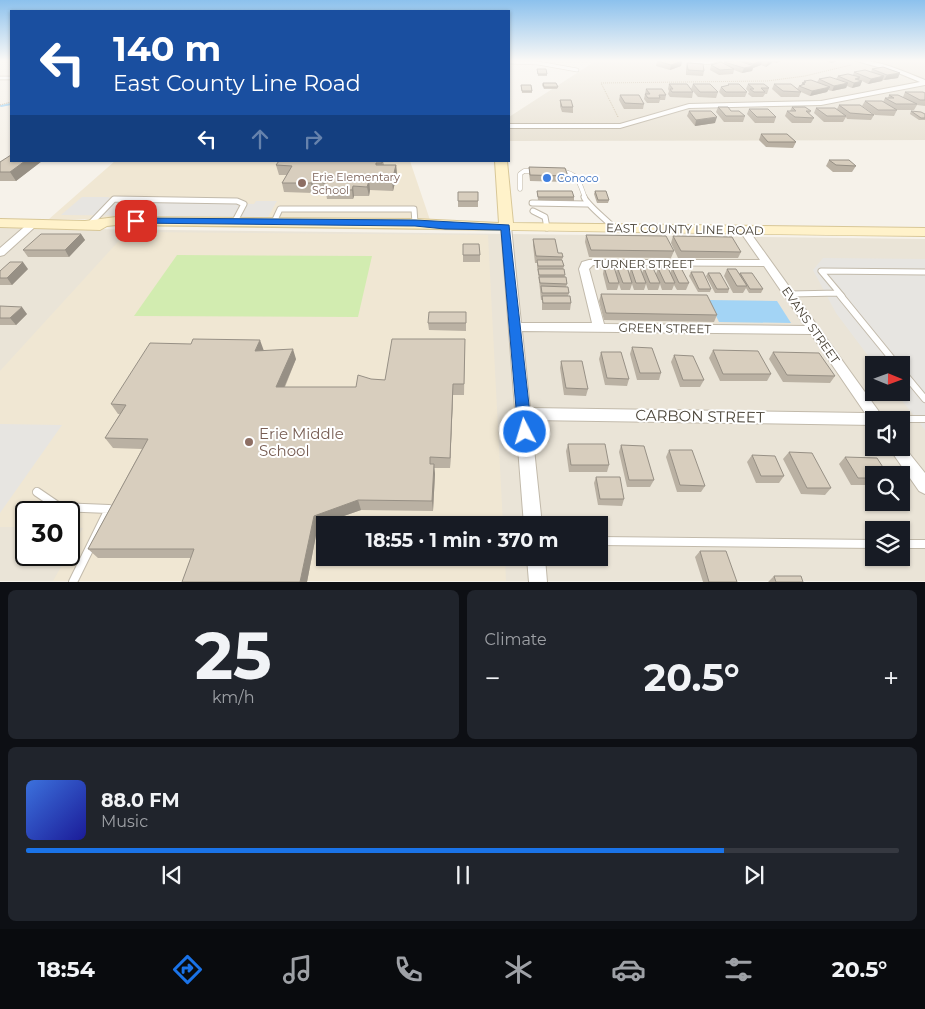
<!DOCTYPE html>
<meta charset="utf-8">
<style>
:root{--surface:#171b24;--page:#20242c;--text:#f1f3f6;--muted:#9ea1a6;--line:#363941;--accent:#1a73e8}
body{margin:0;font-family:Montserrat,sans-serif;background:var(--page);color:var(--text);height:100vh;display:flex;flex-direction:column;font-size:19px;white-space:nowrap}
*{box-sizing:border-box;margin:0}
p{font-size:16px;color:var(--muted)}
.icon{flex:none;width:28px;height:28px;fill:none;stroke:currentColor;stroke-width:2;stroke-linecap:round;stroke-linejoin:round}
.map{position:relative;height:582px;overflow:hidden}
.side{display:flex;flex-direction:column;gap:8px;padding:8px;background:#0d0f14;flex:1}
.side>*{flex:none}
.guide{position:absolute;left:10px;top:10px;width:500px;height:152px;border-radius:0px;box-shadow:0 1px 4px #0004;background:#1a4fa0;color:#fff;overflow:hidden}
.needle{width:32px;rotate:91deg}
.buttons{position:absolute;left:865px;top:356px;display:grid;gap:10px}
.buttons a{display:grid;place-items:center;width:45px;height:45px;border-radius:0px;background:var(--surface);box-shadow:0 1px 4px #0004;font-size:25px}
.speed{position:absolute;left:15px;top:501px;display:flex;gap:10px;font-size:25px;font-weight:700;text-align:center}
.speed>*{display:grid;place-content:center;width:65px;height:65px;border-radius:50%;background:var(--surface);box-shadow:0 1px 4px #0004;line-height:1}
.speed .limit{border:2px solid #111;border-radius:8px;background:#fff;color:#111}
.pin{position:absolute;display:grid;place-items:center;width:42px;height:42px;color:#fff;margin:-21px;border-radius:10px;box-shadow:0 2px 8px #0006}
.me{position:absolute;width:55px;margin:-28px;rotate:355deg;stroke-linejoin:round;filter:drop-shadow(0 0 4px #0008)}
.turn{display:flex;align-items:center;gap:18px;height:105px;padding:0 20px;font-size:22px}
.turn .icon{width:65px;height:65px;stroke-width:2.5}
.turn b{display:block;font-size:35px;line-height:42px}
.lanes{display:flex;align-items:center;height:48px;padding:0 20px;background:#0003;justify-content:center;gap:25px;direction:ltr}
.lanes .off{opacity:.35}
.big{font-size:38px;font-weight:700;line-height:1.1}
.side .tile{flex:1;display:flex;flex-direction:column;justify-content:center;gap:8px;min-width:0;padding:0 18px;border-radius:8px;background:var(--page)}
.side .dial{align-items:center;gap:0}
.dial b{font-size:65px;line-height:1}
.song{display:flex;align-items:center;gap:15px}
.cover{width:60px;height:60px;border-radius:8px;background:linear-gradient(135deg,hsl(220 70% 55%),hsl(240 70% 35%))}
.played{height:5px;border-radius:2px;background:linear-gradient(90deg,var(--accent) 80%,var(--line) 80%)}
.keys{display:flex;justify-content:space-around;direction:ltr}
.heat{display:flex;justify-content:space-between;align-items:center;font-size:28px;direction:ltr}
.side .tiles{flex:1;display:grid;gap:8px;grid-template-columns:1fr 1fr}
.tile:last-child{grid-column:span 2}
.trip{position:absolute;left:316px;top:516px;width:292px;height:50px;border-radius:0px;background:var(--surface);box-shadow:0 1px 4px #0004;font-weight:700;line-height:50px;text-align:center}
.tabs{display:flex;height:80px;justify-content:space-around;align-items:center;background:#090b0e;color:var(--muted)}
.tabs .icon{width:35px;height:35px}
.tabs .selected{color:var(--accent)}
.tabs b{font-size:22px;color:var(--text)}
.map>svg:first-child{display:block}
.residential{fill:#eae4d7;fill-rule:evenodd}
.education{fill:#f0e7d3}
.green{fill:#d2ecb0}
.parking{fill:#e7e5e1}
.water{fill:#a3d4f5}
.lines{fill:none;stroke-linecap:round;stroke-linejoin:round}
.stream{stroke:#a3d4f5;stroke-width:2}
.lane-far4-casing{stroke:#c2baab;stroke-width:4.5}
.lane-far3-casing{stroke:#c2baab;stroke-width:5}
.lane-far2-casing{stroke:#c2baab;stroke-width:7}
.lane-far1-casing{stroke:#c2baab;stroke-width:8}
.lane-casing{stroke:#c2baab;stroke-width:10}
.street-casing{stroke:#c2baab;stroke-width:2}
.secondary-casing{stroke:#d8c797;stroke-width:2}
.path{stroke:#c5b69b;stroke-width:1;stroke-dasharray:1 1;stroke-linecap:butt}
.lane-far4{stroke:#fff;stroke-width:3}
.lane-far3{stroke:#fff;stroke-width:4}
.lane-far2{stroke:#fff;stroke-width:5}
.lane-far1{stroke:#fff;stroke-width:6}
.lane{stroke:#fff;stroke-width:8}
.street{fill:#fff;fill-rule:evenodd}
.secondary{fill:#fff2ca;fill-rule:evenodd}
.wall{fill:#bab1a3}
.shaded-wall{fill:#979085}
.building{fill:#d8cebe;stroke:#979085}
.route{fill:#1a73e8;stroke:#114b97}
.shop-dot{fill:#3f7fe0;stroke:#fff;stroke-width:2}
.education-dot{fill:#8d6e63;stroke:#fff;stroke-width:2}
.labels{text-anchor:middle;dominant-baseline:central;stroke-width:4;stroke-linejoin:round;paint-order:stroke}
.far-education-label{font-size:11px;fill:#785e54;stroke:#fff;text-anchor:start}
.far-shop-label{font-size:11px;fill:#366cbe;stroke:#fff;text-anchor:start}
.street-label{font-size:12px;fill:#4a4337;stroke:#fff}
.near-street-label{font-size:15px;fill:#4a4337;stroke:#fff}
.near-education-label{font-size:15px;fill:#785e54;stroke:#fff;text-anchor:start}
</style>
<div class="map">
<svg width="925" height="582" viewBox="0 0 925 582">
<rect width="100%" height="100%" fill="#f6f2ea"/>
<path class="residential" d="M597 60H925V140L509 141V117Z
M0 228 925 239V581H0ZM874 365H901V392H874ZM874 420H901V448H874ZM874 475H901V502H874ZM26 512H69V555H26ZM325 525H600V558H325ZM874 530H901V558H874Z"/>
<path class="education" d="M115 161H410L430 220 49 219Z
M127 232 488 235 503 525H325V558H505L506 581H53L83 528 69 527V512H26V527H0V371Z"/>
<path class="green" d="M177 255 372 256 358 317 134 316Z"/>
<path class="parking" d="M82 197H108L120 202 254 204 256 201H277L268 217 61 215Z
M823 258 925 259V430L896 393 901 392V365H875L836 313 813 270Z
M0 424 62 425 0 513Z"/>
<path class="water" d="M708 300 777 301 791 323 719 322Z"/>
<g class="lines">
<path class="stream" d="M1 106 11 104"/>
<defs>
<path id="lane-far4" d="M509 62 538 63 577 70
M0 78H11"/>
<path id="lane-far3" d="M561 171C579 174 579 182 585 198
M520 189V174L524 171H536"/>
<path id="lane-far2" d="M584 197C588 206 606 219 614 228
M532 203 587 204
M533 211 545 217 547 228
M274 222 280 209H414L415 223
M90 224 114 199 237 201 244 204 235 221
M790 294 839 293
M842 296 821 271 925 272"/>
<path id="lane-far1" d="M840 295 897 365
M901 370 925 399
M877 419H925"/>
<path id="lane" d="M37 492 59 507 109 509 73 582
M600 541 874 544
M901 544H925"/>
<path id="street" d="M690 60H722L709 64 692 63Z
M853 60C877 59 903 71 925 80V85L821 105 689 108 620 128H509V124H620L689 104 821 101 920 82 896 72Z
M33 221 38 224 36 226 4 255 0 256V248L30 222Z
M506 224 511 227 521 323H592L579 269 582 262 589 260H760L739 230 744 227 747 228 885 420H874V425L531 420 542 525H524L501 227ZM593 265 764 266 805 326 604 324 589 269ZM522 331 811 334 865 413 530 408Z
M901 443 925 473V494L919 491 889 448H901Z
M527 558H545L547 582H529Z"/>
<path id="secondary" d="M495 161H507L513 223 925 228V236C655 233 386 227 116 225L107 226 100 230 0 227V219L85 221 116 217 415 219 499 223Z"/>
</defs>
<use href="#lane-far4" class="lane-far4-casing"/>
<use href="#lane-far3" class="lane-far3-casing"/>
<use href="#lane-far2" class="lane-far2-casing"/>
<use href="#lane-far1" class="lane-far1-casing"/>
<use href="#lane" class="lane-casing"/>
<use href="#street" class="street-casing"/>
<use href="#secondary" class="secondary-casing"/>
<path class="path" d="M0 105 11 102
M618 117 601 83 767 81 805 76 851 65"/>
<use href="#lane-far4" class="lane-far4"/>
<use href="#lane-far3" class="lane-far3"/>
<use href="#lane-far2" class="lane-far2"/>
<use href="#lane-far1" class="lane-far1"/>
<use href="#lane" class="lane"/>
<use href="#street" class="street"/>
<use href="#secondary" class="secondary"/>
</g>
<path class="wall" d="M737 60H784L776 63 772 62 766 67 761 65 753 68 752 71 742 73 734 70 733 74 719 75 710 70 711 65 724 64V62Z
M824 60H840L831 63Z
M657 61H682L681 66 670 70 656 66Z
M687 63 704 71 703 76 686 75V67Z
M537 69 547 74V76H538Z
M872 69 898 78 884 80H883L882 81 868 84 862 81 860 86 852 88 847 86 846 88 832 91 828 90 827 92 810 96 801 92 799 97H781L772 89 774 84 797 89 799 86 801 85 804 81 817 82 819 79H836L838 76 853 75 854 72H871Z
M543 83 558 87 557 89H544L542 85Z
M669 84 693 92 692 98 670 97 668 94 669 91 668 89Z
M693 84 718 92 716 98 698 97 691 89Z
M728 84 747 92 745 97H724L719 92 721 87 728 86Z
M748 84 769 88 767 94H765L763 97H752L748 94 749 92 746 89Z
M521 85 532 91V93H522Z
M646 89 666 95 665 100H660L659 103H647L644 99Z
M905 92 925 93V106L917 105 914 110H896H897L894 116 875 115 862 106 865 101 883 102 885 98H888L889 95 906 99 903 97Z
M620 95 644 104 643 109H624L619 100Z
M560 100 573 107V113L562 112 560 106Z
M839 105 874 115 871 120 847 119 846 117 843 122H824L814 113 816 108 837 109Z
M718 107 731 111 745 116 743 122H724L716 112Z
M792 107 811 111 809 114 814 118 811 123H792L785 116 787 111H790Z
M749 109 776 117 774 123H755L747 114Z
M689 111 715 123 695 126 687 116Z
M911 111 925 114V120H919L910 114Z
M761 134 796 142 793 148 766 147 759 140Z
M829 160 856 166 852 172H833L826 166Z
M11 161H42L16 181H0V162Z
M383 161 384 165H396L397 174 393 191 370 190 369 196H354L353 199H327L326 193 321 190H314L313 193 284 192 282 183 287 175H279L276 165Z
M529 167 568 176 567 182 530 181 529 173Z
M537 191 574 197V201L538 200Z
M595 191 609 200 608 203H597L594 194Z
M458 192 478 201V207H458Z
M81 234 85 240 69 257H28L23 250Z
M586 235 674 251 671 258 589 257 585 242Z
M673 236 741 252 738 258H678L671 243Z
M533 239 558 253 563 257 562 260 564 266 563 269 567 284 566 287 569 293 568 296 571 303 570 310H542V300H541L540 290 538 273 537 267V263H535L533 245Z
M463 244 480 255V262H463Z
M604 267 616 273 617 267 629 274 631 268 642 273 644 268 656 274 658 268 670 274 672 268 689 283 686 290H677L674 285 672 290H662L660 284 658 290H648L646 284 644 290H634L632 284 630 290H621L619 284 617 290H607L603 274Z
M28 269 12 285H0V271Z
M727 269 739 274 740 273 763 289 761 293H749L746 288 743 293H733L724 276Z
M691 272 711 289 710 292H698L689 276Z
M708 273 729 289 728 293H715L706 276Z
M601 294 717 315 714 322 604 320 599 301Z
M0 306 27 314 16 325H0Z
M466 312V331L429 330 428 323Z
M465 339 464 395H453L450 468H434L435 474 433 511 361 510 318 525 307 582H182L191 558H98L88 549 142 449 113 448 105 438 120 414H118L111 404 264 351 296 359 285 387H356L371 379 385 380Z
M632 347 661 373 659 380H637L630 354Z
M713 350 771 374 767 381H720L709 358Z
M601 352 629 379 627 386 605 385 599 359Z
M773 352 835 376 830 383 783 382 769 359Z
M674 355 704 380 700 387H680L671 362Z
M561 361 588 389 586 396 564 395 560 368Z
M568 444 609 465 607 472H569L566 451Z
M621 445 654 480 650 487H627L619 452Z
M669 450 705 486 701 492H677L666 457Z
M789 452 831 488 825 495 801 494 783 459Z
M752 455 784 476 779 483H756L747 462Z
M845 457 874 475V485H851L839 464Z
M596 477 624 499 622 506 598 505 594 483Z
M700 551 737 582H703L695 557Z
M774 576 803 582H768Z"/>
<path class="shaded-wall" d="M763 60 761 65 753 68 752 71 742 73 744 68 753 66V64Z
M771 60H773L772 63 766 67 768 62Z
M777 60H784L776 63Z
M832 60H840L831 63Z
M682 61 681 66 670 70 671 65Z
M900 73 898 78 884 80 887 75Z
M884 76 882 81 868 84 871 79Z
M860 77 858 82 862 81 860 86 852 88 854 83 855 79Z
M848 83 846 88 832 91 834 86Z
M830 87 827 92 810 96 812 91Z
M717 117 715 123 695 126 696 120Z
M25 161H42L16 181 10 172Z
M396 165 397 174 393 191 392 181Z
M312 181 314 190 313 193 311 183Z
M369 181 370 190 369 196 367 187Z
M353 186 354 196 353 199 352 190Z
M81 234 85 240 69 257 65 250Z
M23 262 28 269 12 285 7 278Z
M22 307 27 314 16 325 10 318Z
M260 340 264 351H255Z
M293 349 296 359 280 397 276 387Z
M453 384V395L450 468V458Z
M434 464 435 474 433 511 432 501Z
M358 500 361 510 318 525 307 582H300L314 516Z"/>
<path class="building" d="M662 60H678L682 61 671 65 657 61Z
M736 60 754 66 744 68 724 62Z
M739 60H771L768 62 763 60 753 64Z
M721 62 734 69 720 70 711 65Z
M687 63 703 64 704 71 688 70Z
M883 67 900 73 887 75 872 69Z
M537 69H546L547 74H538Z
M865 70 884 76 871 79 854 72Z
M848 74 860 77 855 79 862 81 854 83 838 76Z
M830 77 848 83 834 86 819 79Z
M811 80 830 87 812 91 799 86 805 84 802 83 806 82 804 81Z
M543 83H556L558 87H544Z
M669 84H687L693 92H672L670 89H673Z
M693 84H710L718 92H700Z
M728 84H739L747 92H726L721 87 729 85Z
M748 84H764L769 88H761L765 92H754L750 89H754Z
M774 84H791L801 92 783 91Z
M521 85H531L532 91H522Z
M646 89H662L666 95H659L660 98H648L645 94H650Z
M905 92H923L925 93V100H920Z
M620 95H639L644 104 625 103Z
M889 95H898L917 104H896L885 98H894Z
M560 100H571L573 107H562Z
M865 101H882L897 110H878Z
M839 105H860L874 115 850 113Z
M718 107H728L731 111H739L745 116H726Z
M792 107H805L811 111H806L814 118 795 117 787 111H796Z
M816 108H835L846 116H827Z
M749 109H768L776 117H757Z
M689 111H711L717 117 696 120Z
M911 111 921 112 925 114V118H921Z
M761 134H787L796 142H768Z
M11 155V161H25L10 172H0V162Z
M829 160H849L856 166 836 165Z
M279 161H382V163H376V165H396L392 181H369L367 187 353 186 352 190 325 189 327 185 319 181H312L311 183H282L292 166 276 165Z
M529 167 565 168 568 176 530 175Z
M537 191H572L574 197H538Z
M595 191H606L609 200H598Z
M458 192H478V201H458Z
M41 234H81L65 250H23Z
M586 235 666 236 674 251 591 250Z
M673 236 732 237 741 252 681 251Z
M533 239H555L558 253H562L563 257 536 256Z
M463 244H479L480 255H463Z
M537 260H562L564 266H538Z
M10 262H23L7 278H0V271Z
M604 267H614L619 283H609Z
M617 267H627L632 283H623Z
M631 268H640L646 283H636Z
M644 268H653L660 283H650Z
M658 268H668L675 283H665Z
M672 268H681L689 283H679Z
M538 269H564L565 275H539Z
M727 269H736L747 286H737Z
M691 272H703L711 289H699Z
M708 273H720L729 289H717Z
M740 273H752L763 289H750Z
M539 277H566L567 284 540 283Z
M541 286 568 287 569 293H542Z
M601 294 707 295 717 315 606 313Z
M542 296H570L571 303H543Z
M0 306 22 307 10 318H0Z
M429 312H466V323H428Z
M193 339 260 340 255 351 293 349 276 387H356L358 375 371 379 385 380 392 339H465L464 384H453L450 458 430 457V464H434L432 501 358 500 314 516 300 582H182L194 549H88L148 439 105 438 126 405 111 404 150 343 191 344Z
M632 347 652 348 661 373H640Z
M713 350 758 351 771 374H723Z
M601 352H621L629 379 607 378Z
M773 352 819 353 835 376 787 375Z
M674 355 693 356 704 380H683Z
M561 361H582L588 389 566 388Z
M568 444H605L609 465H571Z
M621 445 644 446 654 480H629Z
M669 450H692L705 486 680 485Z
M789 452 812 453 831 488H807Z
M752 455 775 456 784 476H761Z
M845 457 877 458 888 475H874V478H858Z
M596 477H620L624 499H600Z
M700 551H726L737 582H709Z
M774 576H801L803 582H776Z"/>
<linearGradient id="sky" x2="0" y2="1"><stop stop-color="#8cc1ed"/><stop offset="0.43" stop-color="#fbf9f6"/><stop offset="1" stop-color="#fbf9f6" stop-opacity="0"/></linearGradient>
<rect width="925" height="141" fill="url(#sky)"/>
<path class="route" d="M136 218 415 220 509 225 532 432 530 437 525 439 520 437 518 432 501 230 445 229 415 226 132 223 131 221Z"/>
<circle class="shop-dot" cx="547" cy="178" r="5"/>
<g class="education-dot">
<circle cx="302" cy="183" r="5"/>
<circle cx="249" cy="442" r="5"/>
</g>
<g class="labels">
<g class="far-education-label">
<text x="312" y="177">Erie Elementary<tspan x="312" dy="13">School</tspan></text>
</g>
<g class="far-shop-label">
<text x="557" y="178">Conoco</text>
</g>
<g class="street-label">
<text transform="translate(685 229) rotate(1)">EAST COUNTY LINE ROAD</text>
<text x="644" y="263">TURNER STREET</text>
<text transform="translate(811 325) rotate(55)">EVANS STREET</text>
<text transform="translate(665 328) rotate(1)">GREEN STREET</text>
</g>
<g class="near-street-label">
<text transform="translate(700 416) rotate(1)">CARBON STREET</text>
</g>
<g class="near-education-label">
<text x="259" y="433">Erie Middle<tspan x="259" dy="17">School</tspan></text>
</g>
</g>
</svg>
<div class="buttons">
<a><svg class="needle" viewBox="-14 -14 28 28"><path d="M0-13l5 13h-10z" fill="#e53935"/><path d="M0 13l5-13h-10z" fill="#9ea1a6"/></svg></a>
<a><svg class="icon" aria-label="sound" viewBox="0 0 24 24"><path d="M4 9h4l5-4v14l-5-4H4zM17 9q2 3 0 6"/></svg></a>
<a><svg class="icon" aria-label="search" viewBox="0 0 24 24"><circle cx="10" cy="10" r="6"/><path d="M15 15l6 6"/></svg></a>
<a><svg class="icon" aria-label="layers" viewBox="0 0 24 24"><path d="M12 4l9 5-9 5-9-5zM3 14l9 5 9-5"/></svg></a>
</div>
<div class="speed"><div class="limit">30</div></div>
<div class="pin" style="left:136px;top:221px;background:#d93025"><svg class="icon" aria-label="arrive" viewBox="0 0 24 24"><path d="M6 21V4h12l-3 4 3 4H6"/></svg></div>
<svg class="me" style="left:525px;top:432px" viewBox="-20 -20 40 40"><circle r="17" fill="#1a73e8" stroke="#fff" stroke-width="3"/><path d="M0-11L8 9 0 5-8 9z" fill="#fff"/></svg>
<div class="trip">18:55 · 1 min · 370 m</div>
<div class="guide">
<div class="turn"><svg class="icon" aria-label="left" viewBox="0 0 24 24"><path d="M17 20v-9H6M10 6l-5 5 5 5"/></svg><div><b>140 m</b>East County Line Road</div></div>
<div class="lanes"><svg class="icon" aria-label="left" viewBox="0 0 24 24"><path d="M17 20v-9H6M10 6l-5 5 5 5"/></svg><svg class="icon off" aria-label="ahead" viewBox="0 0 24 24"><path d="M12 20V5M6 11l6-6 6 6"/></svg><svg class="icon off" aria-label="right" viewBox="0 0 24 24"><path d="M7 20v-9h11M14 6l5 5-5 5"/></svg></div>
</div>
</div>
<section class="side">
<div class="tiles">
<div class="tile dial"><b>25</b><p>km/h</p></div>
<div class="tile"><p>Climate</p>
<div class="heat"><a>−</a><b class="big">20.5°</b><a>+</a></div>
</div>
<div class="tile">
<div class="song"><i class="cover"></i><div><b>88.0 FM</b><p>Music</p></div></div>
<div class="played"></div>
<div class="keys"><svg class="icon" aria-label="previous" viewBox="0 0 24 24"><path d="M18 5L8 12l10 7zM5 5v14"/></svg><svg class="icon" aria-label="pause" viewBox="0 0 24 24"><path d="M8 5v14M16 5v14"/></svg><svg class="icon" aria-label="next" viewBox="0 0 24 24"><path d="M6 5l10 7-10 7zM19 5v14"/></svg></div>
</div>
</div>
</section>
<nav class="tabs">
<b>18:54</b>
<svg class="icon selected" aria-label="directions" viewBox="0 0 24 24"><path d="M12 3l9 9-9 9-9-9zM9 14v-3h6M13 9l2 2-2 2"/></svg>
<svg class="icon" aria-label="music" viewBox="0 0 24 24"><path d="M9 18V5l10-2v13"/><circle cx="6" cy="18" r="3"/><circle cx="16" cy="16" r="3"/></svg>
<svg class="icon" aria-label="phone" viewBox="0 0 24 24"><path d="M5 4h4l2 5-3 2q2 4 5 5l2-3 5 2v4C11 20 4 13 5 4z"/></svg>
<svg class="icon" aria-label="climate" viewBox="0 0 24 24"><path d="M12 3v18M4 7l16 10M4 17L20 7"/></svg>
<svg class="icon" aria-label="car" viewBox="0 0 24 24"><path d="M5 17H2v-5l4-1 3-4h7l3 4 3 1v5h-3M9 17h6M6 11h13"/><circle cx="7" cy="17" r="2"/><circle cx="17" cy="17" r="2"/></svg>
<svg class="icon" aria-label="filters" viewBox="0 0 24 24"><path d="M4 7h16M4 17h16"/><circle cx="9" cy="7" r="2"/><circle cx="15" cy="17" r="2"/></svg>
<b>20.5°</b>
</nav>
